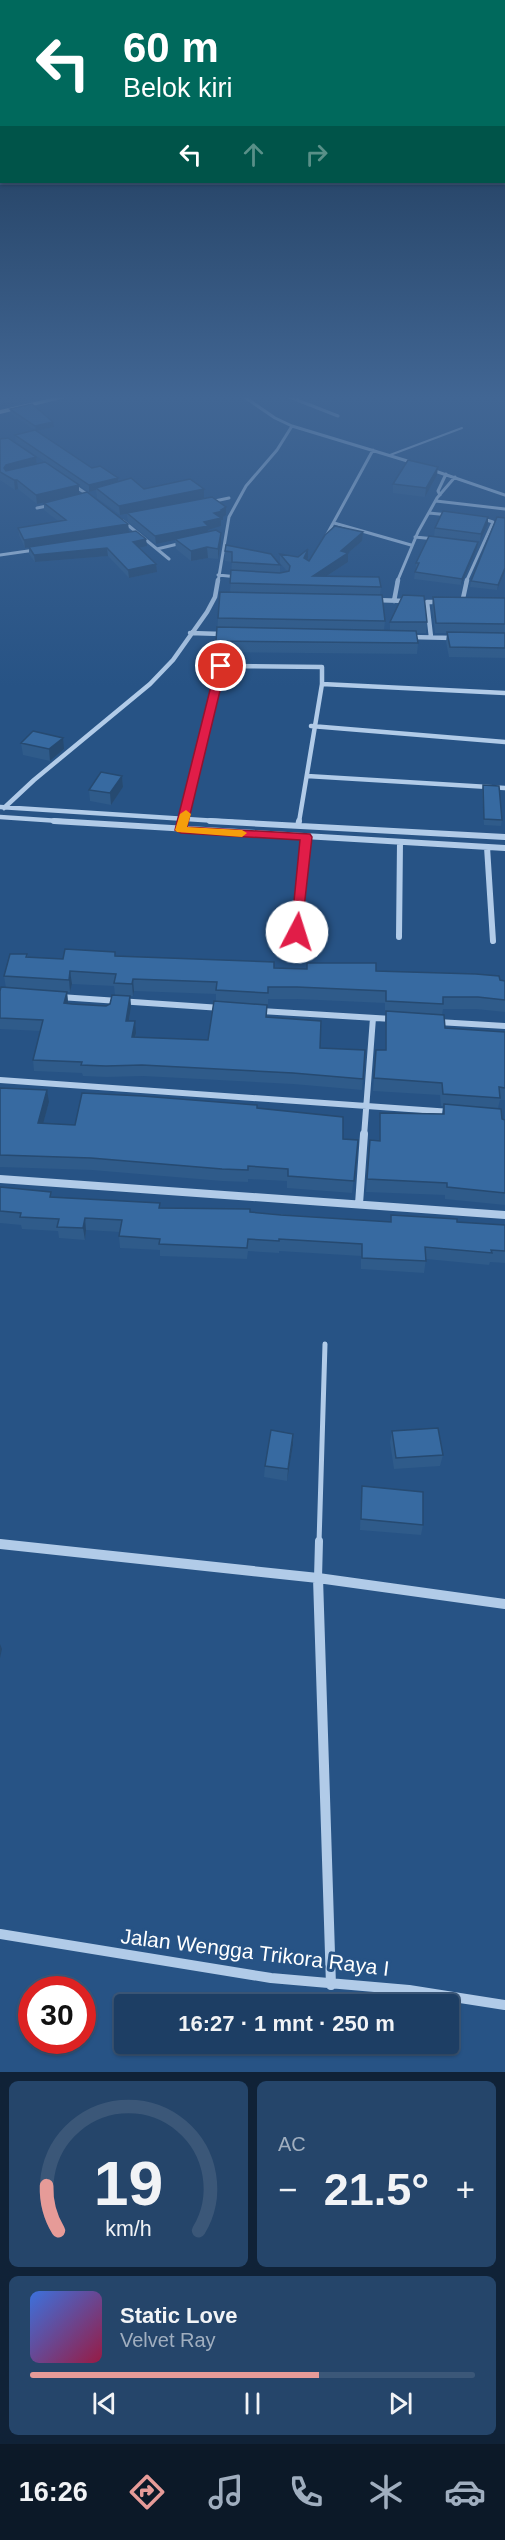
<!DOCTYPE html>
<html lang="id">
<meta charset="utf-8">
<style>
:root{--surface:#1d3e64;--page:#25456a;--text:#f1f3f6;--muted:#a0aebf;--line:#3b5778;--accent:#e69b98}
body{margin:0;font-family:Helvetica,sans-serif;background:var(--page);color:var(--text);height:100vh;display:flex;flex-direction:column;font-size:22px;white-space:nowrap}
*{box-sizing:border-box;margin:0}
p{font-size:20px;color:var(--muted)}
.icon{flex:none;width:33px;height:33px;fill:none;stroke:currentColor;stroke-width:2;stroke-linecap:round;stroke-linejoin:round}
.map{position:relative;height:2072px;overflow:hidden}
.details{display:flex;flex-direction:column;gap:9px;padding:9px;background:#102237;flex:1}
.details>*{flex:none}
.banner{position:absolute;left:0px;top:0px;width:506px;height:183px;box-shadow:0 2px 4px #0004,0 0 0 2px var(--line);background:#00695c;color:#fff;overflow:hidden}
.speed{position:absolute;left:18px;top:1976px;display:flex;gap:12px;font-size:30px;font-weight:700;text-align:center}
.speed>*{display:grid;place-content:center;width:78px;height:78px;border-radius:50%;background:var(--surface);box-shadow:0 2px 4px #0004,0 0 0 2px var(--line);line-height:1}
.speed .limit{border:9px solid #d22;background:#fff;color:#111}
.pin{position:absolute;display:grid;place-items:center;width:51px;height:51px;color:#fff;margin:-26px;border:3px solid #fff;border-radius:50%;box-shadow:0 2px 6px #0007}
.me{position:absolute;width:66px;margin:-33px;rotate:5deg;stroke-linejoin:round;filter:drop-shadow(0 0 4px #0008)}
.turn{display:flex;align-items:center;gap:21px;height:126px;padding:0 24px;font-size:27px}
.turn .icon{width:78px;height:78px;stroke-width:2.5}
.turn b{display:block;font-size:42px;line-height:51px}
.lanes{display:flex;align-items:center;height:57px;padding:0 24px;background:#0003;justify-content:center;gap:30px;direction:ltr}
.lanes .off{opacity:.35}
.big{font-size:45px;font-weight:700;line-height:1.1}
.details .tile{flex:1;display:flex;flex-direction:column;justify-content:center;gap:9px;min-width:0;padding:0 21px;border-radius:9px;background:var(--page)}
.details .dial{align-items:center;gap:0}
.dial svg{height:156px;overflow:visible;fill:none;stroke:var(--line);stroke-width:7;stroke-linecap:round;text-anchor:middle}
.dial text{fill:var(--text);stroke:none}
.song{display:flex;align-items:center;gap:18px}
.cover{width:72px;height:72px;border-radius:9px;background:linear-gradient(135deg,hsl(220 70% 55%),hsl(340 70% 35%))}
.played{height:6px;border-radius:3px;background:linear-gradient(90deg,var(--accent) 65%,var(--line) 65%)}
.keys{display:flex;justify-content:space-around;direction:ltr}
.heat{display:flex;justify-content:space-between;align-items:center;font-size:33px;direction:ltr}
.details .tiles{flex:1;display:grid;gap:9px;grid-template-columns:1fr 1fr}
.tile:last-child{grid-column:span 2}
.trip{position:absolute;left:114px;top:1994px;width:345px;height:60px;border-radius:6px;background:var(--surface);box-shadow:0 2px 4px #0004,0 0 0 2px var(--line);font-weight:700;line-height:60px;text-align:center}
.tab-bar{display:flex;height:96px;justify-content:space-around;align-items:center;background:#0c1928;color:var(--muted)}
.tab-bar .icon{width:42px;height:42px}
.tab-bar .on{color:var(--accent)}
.tab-bar b{font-size:27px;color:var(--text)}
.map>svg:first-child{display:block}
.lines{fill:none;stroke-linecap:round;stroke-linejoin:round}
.service-far2{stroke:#b1cbe8;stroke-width:2}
.service-far1{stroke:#b1cbe8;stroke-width:5}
.service{stroke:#b1cbe8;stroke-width:8}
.minor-far4{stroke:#b1cbe8;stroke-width:3}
.minor-far3{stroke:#b1cbe8;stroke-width:4.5}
.minor-far2{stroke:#b1cbe8;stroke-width:6}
.minor-far1{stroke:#b1cbe8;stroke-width:8}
.minor{stroke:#b1cbe8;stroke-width:10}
.primary{fill:#f3f7fe;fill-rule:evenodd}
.wall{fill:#2f5b8a;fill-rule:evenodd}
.shaded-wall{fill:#264a71}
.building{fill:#376aa1;stroke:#264a71;stroke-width:1.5}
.route{fill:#e11d48;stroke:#92132f;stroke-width:1.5}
.slow{fill:#f59e0b}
.labels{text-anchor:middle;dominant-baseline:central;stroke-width:6;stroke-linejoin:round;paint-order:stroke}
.near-street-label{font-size:21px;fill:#fff;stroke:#275385}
</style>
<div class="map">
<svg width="505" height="2072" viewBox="0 0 505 2072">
<rect width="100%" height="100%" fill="#275385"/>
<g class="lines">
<path class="service-far2" d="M390 455 462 428"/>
<path class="service-far1" d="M319 1543 325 1344"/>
<path class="service" d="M318 1578 319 1541"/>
<path class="minor-far4" d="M49 396 55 399
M243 396 275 418 292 426 414 463
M287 396 338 416
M432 470 505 495
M72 484 91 497
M440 495 438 491 446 474
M436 501 505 509
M210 502 229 498
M37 508 52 505
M429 513 449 515
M123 521 169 559
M334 523 411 545
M415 537 435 539
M325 538 373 450
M157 549 182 543
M0 555 35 550
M218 575 238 577
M218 582 229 517 246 486 277 450 292 426
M397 582 418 532 437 498 455 477
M466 582 493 522 480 518"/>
<path class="minor-far3" d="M374 600 406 601
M394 601 398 580
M462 603 467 580
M190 633 222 634
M410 637 453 638
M431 637 427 602H438
M311 726 505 742
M307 776 505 788
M0 807 233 822
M4 808 34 780 150 684 173 660 207 612 215 597 218 580
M0 817 74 822
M183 822 221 666 322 667V684
M299 822 322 684 505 693"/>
<path class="minor-far2" d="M54 821 505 848
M210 821 505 837
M298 826 299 821
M181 830 183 821
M487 847 493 941
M297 932 306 837
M399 937 400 842
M60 997 221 1008
M261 1011 392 1019
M438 1022 505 1026
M0 1080 451 1112
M364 1136 373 1018"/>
<path class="minor-far1" d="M0 1179 505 1215
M359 1204 364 1134"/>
<path class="minor" d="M0 1544 318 1578 505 1604
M318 1578 331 1985
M0 1934 271 1978 409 1990 505 2005"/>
<path class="primary" d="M61 396H73L0 414V410Z"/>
</g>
<path class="wall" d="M10 409 54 427 36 431 92 468 118 478V482L144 489 204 498 226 507V515L223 517V520H221V526L208 530V531L221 533V543L218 559 208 558 191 561 176 549 175 540 156 544 128 522 127 514 120 515 97 498 96 490 89 492 16 442 15 435 35 430 11 414Z
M0 439 36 457 37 464 79 485V494L128 524 129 532 25 548 19 535 18 528 58 521 44 510V503L37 504 18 489 15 490 0 480Z
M437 475 425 497 393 493V484Z
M488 517V524L480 541 434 536 435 528Z
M505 518V571L497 590 470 587 471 581Z
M363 532 362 541 348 553V562L327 576 381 587 380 595 385 621 384 630H390V622H427L426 633H416L418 643 417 654 216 652 218 618 230 592 232 562 225 561V551L280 565V573L287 571 280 563V554L308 558 307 560 309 561Z
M478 542 477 548 461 585 414 579 415 572 416 569V563Z
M147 546 139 548 157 572 129 578 108 556 35 562 29 554V547Z
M433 597 505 598V658L449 657 446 642 447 633H435L432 607Z
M21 743 64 749 50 761 23 755Z
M122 776 123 787 111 805 90 801 89 790Z
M483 785 502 820 501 826 484 825 482 791Z
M115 952 116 956 274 968 307 969 376 971 505 981V1012L476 1009H443L442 1015 445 1028 505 1032V1100H500L498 1108 502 1119 505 1120V1205L445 1199V1195L366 1192 370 1140 379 1141 380 1113 442 1114 443 1106H441L440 1095 373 1091 376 1050H385V1023L386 1013H385V1003L297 999H268V1005H267L266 1017 320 1048 365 1050 362 1090 293 1084 143 1076 107 1077 83 1076 82 1073 34 1071 33 1060 40 1031 0 1029V991L6 988 4 976 27 954 28 957 63 959ZM72 984 114 986 115 995 110 1004 106 1006 68 1004 67 992H70ZM134 991 216 994V1001L208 1040 136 1037V1033L129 1021 131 1007 130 996H133Z
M0 1088 49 1102 43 1123 75 1125 257 1108 343 1139 358 1140 352 1193 287 1188V1181L248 1179V1182L222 1181 92 1170 0 1167Z
M0 1187 51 1192V1197L160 1203V1208L250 1212 390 1222 391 1215 457 1222 505 1225V1263L490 1262 489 1265 426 1259 424 1273 361 1269V1256L279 1251V1253L248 1251 247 1259 160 1256V1250L120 1248 119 1236 120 1232 86 1230 85 1240 59 1238 58 1231 22 1229 21 1225 0 1223Z
M392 1431 443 1455 440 1466 394 1469 390 1442Z
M293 1445 287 1481 264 1477 265 1466Z
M362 1486 423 1525 421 1535 360 1530 361 1497Z"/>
<path class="shaded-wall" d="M21 396H24L25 402 2 407 1 400Z
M53 422 54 427 36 431 35 426Z
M36 457 37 466 5 475 4 468 6 465Z
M438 467 437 475 425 497 426 488Z
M118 478V485L96 488V490L89 492V485Z
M14 480H17L18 489 15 490Z
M79 485V494L37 504 36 495Z
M204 489V499L120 515 119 506Z
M226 507V515L223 517V520H221V526L208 530V534L175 539V540L156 544 155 536 204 522 214 513Z
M488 517V524L480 541 481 534Z
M128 524 129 532 25 548 24 540Z
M363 532 362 541 348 553V562L313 585V576Z
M221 533V543L218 559V549Z
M146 539 147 546 134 549 133 542Z
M478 542 477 548 461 585 462 579Z
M207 547 208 558 191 561V551Z
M107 548 108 556 35 562 34 555Z
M308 549V558L303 568 304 558Z
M156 564 157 572 129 578 128 570Z
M505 568V571L497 590 498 585Z
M63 738 64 749 50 761 49 749Z
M122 776 123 787 111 805 110 793Z
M70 971 72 984 70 992 69 980Z
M133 979 134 991 133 996 132 984Z
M67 992 68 1003 66 1014 64 1003Z
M130 996 131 1007 127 1032 126 1021Z
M135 1021 136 1033 133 1048 132 1037Z
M47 1090 49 1102 40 1135 38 1123Z
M85 1218 86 1230 85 1240 83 1228Z
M293 1434V1445L287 1481 288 1469Z
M0 1644 2 1649 0 1658Z"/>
<path class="building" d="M0 396H21L1 400 0 399Z
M32 404 53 422 35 426 10 409Z
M35 430 92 468 100 466 118 478 89 485 15 435Z
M8 438 36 457 6 465 4 468 6 471 45 462 79 485 36 495 17 480H14L0 472V439Z
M408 460 438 467 426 488 393 484Z
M131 478 144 489 190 479 204 489 119 506 96 488Z
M87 492 128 524 24 540 18 528 66 520 44 503Z
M212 497 226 507 221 510 223 511 214 513 221 518 204 522 208 526 155 536 127 513Z
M443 511 488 517 481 534 435 528Z
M497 517 505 518V568L498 585 471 581Z
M335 526 363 532 341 551 348 553 313 576 379 577 381 587 230 583 231 570 280 573 289 571 290 566 280 554 298 557 308 549 304 558 309 561 325 535Z
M216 530 221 533 218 549 207 547 191 551 175 539Z
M136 531 146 539 133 542 156 564 128 570 107 548 34 555 29 547Z
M429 536 478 542 462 579 415 572 419 563H416Z
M226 545 271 554 280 565 232 562V552L225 551Z
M220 592 382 595 385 621 218 618Z
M403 595 424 596 427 622H390Z
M433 597 505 598V624L436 623Z
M217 627 416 631 418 643 216 641Z
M447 632 505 633V648L450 647Z
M33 731 63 738 49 749 21 743Z
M101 772 122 776 110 793 89 790Z
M483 785 499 786 502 820 484 819Z
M65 949 115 952V956L274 962V968L307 969V963H376V971L476 974 499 976 500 980 505 981V1000L478 997H443V1004L386 1001V991L297 987H268V993L216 990 217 982 133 979 132 984 114 983 116 974 100 973 70 971 69 980 4 976 10 954H27L26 957 63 959Z
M1 987 67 992 64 1003 72 1004 106 1006 110 1004 112 995 130 996 126 1021H135L132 1037 208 1040 214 1001 267 1005 266 1017 321 1021 320 1048 365 1050 363 1079 293 1073 142 1065 106 1066 81 1065 82 1062 33 1060 43 1020 0 1018V991Z
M386 1011 444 1015 445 1028 505 1032V1088L499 1087 500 1098 443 1094 442 1083 374 1078 376 1050H386Z
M0 1088 47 1090 38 1123 75 1125 82 1093 142 1096 257 1105V1108L343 1117V1139L358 1140 354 1181 288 1176V1169L248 1166V1170L222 1169 91 1158 0 1155Z
M444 1104 501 1109 502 1119 505 1120V1193L447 1187V1183L367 1179 370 1140 380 1141V1113L444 1114Z
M0 1187 51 1192 50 1197 160 1203 159 1208 250 1209V1212L281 1215 391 1222V1215L457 1219V1222L505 1225V1251L491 1250 492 1253 425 1247 426 1261 362 1258V1244L279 1239V1241L248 1239 247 1248 159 1244 160 1239 119 1236 122 1220 85 1218 83 1228 57 1227 59 1219 20 1217 21 1213 0 1211Z
M438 1428 443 1455 396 1458 392 1431Z
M271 1430 293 1434 288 1469 265 1466Z
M362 1486 423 1492V1525L361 1519Z"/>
<linearGradient id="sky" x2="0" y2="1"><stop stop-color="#152e49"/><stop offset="0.58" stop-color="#416694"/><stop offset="1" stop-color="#416694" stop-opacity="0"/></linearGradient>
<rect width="505" height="686" fill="url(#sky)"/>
<path class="route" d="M221 663 226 666 187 827 310 834 312 837 301 935 297 936 291 932 300 840 181 833 175 830 216 666Z"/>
<path class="slow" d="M186 810 191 814 187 827 242 830 247 833 242 837 177 832 175 830 180 814Z"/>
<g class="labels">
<g class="near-street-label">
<text transform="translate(255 1952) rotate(7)">Jalan Wengga Trikora Raya I</text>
</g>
</g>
</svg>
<div class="speed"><div class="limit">30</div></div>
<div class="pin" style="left:221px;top:666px;background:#d93025"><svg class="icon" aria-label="arrive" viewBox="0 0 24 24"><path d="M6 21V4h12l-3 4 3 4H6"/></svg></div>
<svg class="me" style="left:297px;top:932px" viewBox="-20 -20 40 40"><circle r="19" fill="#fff"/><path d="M0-13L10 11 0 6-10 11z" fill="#e11d48"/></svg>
<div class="trip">16:27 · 1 mnt · 250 m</div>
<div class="banner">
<div class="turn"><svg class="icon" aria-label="left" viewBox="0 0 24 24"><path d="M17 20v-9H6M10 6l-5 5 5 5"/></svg><div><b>60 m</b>Belok kiri</div></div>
<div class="lanes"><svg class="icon" aria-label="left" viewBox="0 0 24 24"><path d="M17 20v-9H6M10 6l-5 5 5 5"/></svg><svg class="icon off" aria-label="ahead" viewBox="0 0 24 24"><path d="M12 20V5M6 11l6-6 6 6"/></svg><svg class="icon off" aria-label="right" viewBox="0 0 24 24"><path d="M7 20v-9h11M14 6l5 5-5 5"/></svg></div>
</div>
</div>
<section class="details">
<div class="tiles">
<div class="tile dial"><svg viewBox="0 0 100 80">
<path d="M14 69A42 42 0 1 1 86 69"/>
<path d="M14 69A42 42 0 0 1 8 46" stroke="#e69b98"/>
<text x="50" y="56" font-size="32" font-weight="700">19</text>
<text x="50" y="72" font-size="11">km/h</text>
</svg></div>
<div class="tile"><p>AC</p>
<div class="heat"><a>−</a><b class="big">21.5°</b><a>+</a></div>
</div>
<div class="tile">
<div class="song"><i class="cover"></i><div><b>Static Love</b><p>Velvet Ray</p></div></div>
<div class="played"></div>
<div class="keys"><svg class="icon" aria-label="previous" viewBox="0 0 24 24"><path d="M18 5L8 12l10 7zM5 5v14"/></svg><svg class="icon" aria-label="pause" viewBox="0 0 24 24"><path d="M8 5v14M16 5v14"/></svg><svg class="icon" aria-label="next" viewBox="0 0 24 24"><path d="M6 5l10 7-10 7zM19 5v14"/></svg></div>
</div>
</div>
</section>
<nav class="tab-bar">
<b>16:26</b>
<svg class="icon on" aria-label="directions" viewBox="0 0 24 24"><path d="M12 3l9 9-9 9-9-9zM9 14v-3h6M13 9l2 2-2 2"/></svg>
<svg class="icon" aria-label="music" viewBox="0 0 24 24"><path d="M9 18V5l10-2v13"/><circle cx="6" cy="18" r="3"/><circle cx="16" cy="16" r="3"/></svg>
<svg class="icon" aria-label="phone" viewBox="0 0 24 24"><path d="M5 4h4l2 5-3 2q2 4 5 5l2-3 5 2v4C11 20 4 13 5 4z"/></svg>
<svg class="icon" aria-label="climate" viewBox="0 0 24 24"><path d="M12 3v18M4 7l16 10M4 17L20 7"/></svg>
<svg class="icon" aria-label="car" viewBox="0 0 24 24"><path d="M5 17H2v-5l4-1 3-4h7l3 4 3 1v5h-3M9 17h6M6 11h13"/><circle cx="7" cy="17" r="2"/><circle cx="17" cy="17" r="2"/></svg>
</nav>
